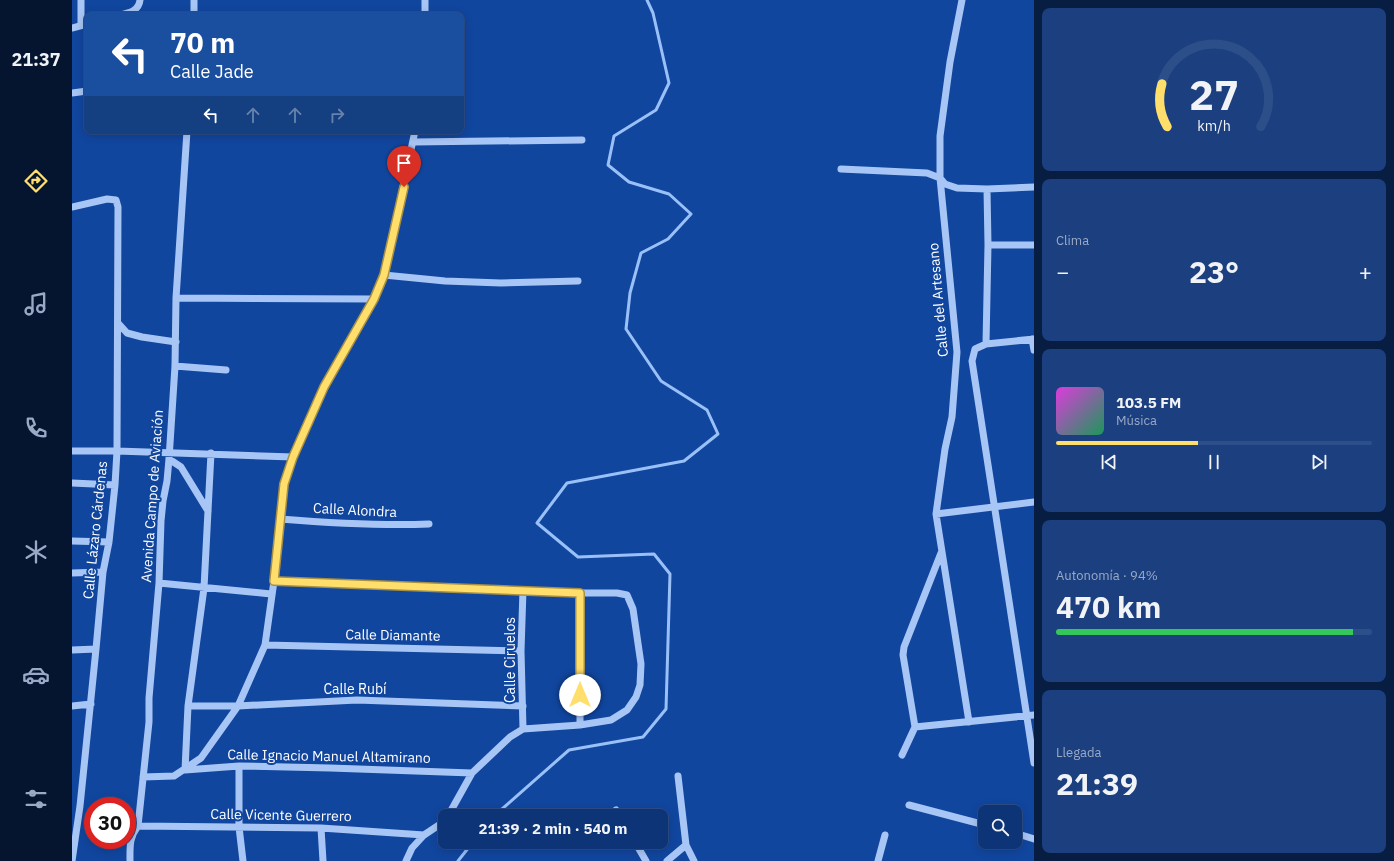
<!DOCTYPE html>
<html lang="es">
<meta charset="utf-8">
<style>
:root{--surface:#0d3477;--page:#1b3f7f;--text:#f1f3f6;--muted:#9aaac6;--line:#2d4f89;--accent:#ffde6c}
body{margin:0;font-family:"IBM Plex Sans",sans-serif;background:var(--page);color:var(--text);height:100vh;display:flex;flex-direction:column;font-size:15px;white-space:nowrap}
*{box-sizing:border-box;margin:0}
p{font-size:13px;color:var(--muted)}
.icon{flex:none;width:22px;height:22px;fill:none;stroke:currentColor;stroke-width:2;stroke-linecap:round;stroke-linejoin:round}
.map{position:relative;flex:1;overflow:hidden}
.details{display:flex;flex-direction:column;gap:8px;padding:8px;background:#071d41;width:360px}
.details>*{flex:none}
.banner{position:absolute;left:12px;top:12px;width:380px;height:122px;border-radius:8px;box-shadow:0 2px 10px #0003,0 0 0 1px var(--line);background:#1a4fa0;color:#fff;overflow:hidden}
.buttons{position:absolute;left:906px;top:805px;display:grid;gap:8px}
.buttons a{display:grid;place-items:center;width:44px;height:44px;border-radius:8px;background:var(--surface);box-shadow:0 2px 10px #0003,0 0 0 1px var(--line);font-size:20px}
.speed{position:absolute;left:12px;top:797px;display:flex;gap:8px;font-size:20px;font-weight:700;text-align:center}
.speed>*{display:grid;place-content:center;width:52px;height:52px;border-radius:50%;background:var(--surface);box-shadow:0 2px 10px #0003,0 0 0 1px var(--line);line-height:1}
.speed .limit{border:6px solid #d22;background:#fff;color:#111}
.pin{position:absolute;display:grid;place-items:center;width:34px;height:34px;color:#fff;margin:-41px -17px;border-radius:50% 50% 50% 0;rotate:-45deg;box-shadow:0 0 4px #0007}
.pin .icon{rotate:45deg}
.me{position:absolute;width:44px;margin:-22px;rotate:0deg;stroke-linejoin:round;filter:drop-shadow(0 0 3px #0008)}
.turn{display:flex;align-items:center;gap:14px;height:84px;padding:0 20px;font-size:18px}
.turn .icon{width:52px;height:52px;stroke-width:2.5}
.turn b{display:block;font-size:28px;line-height:34px}
.lanes{display:flex;align-items:center;height:38px;padding:0 20px;background:#0003;justify-content:center;gap:20px;direction:ltr}
.lanes .off{opacity:.35}
.big{font-size:30px;font-weight:700;line-height:1.1}
.details .tile{flex:1;display:flex;flex-direction:column;justify-content:center;gap:6px;min-width:0;padding:0 14px;border-radius:8px;background:var(--page)}
.details .dial{align-items:center;gap:0}
.dial svg{height:104px;overflow:visible;fill:none;stroke:var(--line);stroke-width:7;stroke-linecap:round;text-anchor:middle}
.dial text{fill:var(--text);stroke:none}
.song{display:flex;align-items:center;gap:12px}
.cover{width:48px;height:48px;border-radius:6px;background:linear-gradient(135deg,hsl(300 70% 55%),hsl(150 70% 35%))}
.played{height:4px;border-radius:2px;background:linear-gradient(90deg,var(--accent) 45%,var(--line) 45%)}
.keys{display:flex;justify-content:space-around;direction:ltr}
.heat{display:flex;justify-content:space-between;align-items:center;font-size:22px;direction:ltr}
.charge{height:6px;border-radius:3px;background:linear-gradient(90deg,#34c759 94%,var(--line) 0)}
.trip{position:absolute;left:366px;top:809px;width:230px;height:40px;border-radius:8px;background:var(--surface);box-shadow:0 2px 10px #0003,0 0 0 1px var(--line);font-weight:700;line-height:40px;text-align:center}
main{display:flex;flex:1;min-height:0}
.tabs{display:flex;flex-direction:column;width:72px;justify-content:space-around;align-items:center;background:#051530;color:var(--muted)}
.tabs .icon{width:28px;height:28px}
.tabs .on{color:var(--accent)}
.tabs b{font-size:18px;color:var(--text)}
.map>svg:first-child{display:block}
.lines{fill:none;stroke-linecap:round;stroke-linejoin:round}
.stream{stroke:#9ac0f8;stroke-width:3}
.minor{stroke:#a8c6f5;stroke-width:7}
.route-casing{stroke:#a69046;stroke-width:10}
.route{stroke:#ffde6c;stroke-width:7}
.labels{text-anchor:middle;dominant-baseline:central;stroke-width:4;stroke-linejoin:round;paint-order:stroke}
.street-label{font-size:14px;fill:#fff;stroke:#11469f}
</style>
<main>
<nav class="tabs">
<b>21:37</b>
<svg class="icon on" aria-label="directions" viewBox="0 0 24 24"><path d="M12 3l9 9-9 9-9-9zM9 14v-3h6M13 9l2 2-2 2"/></svg>
<svg class="icon" aria-label="music" viewBox="0 0 24 24"><path d="M9 18V5l10-2v13"/><circle cx="6" cy="18" r="3"/><circle cx="16" cy="16" r="3"/></svg>
<svg class="icon" aria-label="phone" viewBox="0 0 24 24"><path d="M5 4h4l2 5-3 2q2 4 5 5l2-3 5 2v4C11 20 4 13 5 4z"/></svg>
<svg class="icon" aria-label="climate" viewBox="0 0 24 24"><path d="M12 3v18M4 7l16 10M4 17L20 7"/></svg>
<svg class="icon" aria-label="car" viewBox="0 0 24 24"><path d="M5 17H2v-5l4-1 3-4h7l3 4 3 1v5h-3M9 17h6M6 11h13"/><circle cx="7" cy="17" r="2"/><circle cx="17" cy="17" r="2"/></svg>
<svg class="icon" aria-label="filters" viewBox="0 0 24 24"><path d="M4 7h16M4 17h16"/><circle cx="9" cy="7" r="2"/><circle cx="15" cy="17" r="2"/></svg>
</nav>
<div class="map">
<svg width="962" height="861" viewBox="0 0 962 861">
<rect width="100%" height="100%" fill="#11469f"/>
<g class="lines">
<path class="stream" d="M422 816 497 750 571 737 594 709 598 574 582 554 506 557 465 523 495 483 612 461 646 434 635 410 589 381 554 329 558 293 569 253 596 239 619 214 597 194 557 182 536 165 542 136 584 110 597 83 581 13 575 0
M386 861 401 842"/>
<path class="minor" d="M353 0V15
M890 0 878 62 868 136V178L885 352 880 417 873 449 864 514 897 722
M48 15C57 13 67 11 68 0
M122 15V0
M9 25V0
M0 28 15 24
M0 93 15 91
M341 142 510 140
M769 169 855 173 868 178 873 184 885 188 915 189 962 187
M0 207 35 199 44 200 46 207 45 451 43 485 37 542 31 572 24 649 8 806 0 861
M916 245H962
M312 275 373 281 429 283 506 281
M104 298 302 299
M46 323 55 333 70 337 104 342
M960 339 962 350
M962 339 914 344 903 349 900 361 962 763
M914 344 916 245 915 189
M103 366 154 370
M0 451H45L221 457
M139 453 132 588 116 706 113 770 167 766 258 768 400 773
M97 459 109 467 136 511
M0 483 43 485
M864 514 962 502
M208 519C258 523 307 526 357 524
M0 541 37 542
M0 573 31 572
M202 581 508 593H545L555 595 561 609 569 664 568 685 564 697 555 710 539 720 508 725 451 729 438 737 400 773 376 816
M87 583 199 594
M451 590 449 651 451 729
M193 645 449 651
M0 650 24 649
M0 706 19 704
M116 706H166L285 700 451 706
M508 725V593
M843 727 962 715
M830 755 843 727 831 655 832 647 869 553
M167 766V827L171 861
M606 776 614 845 622 861
M71 777 102 776 129 758 166 706 193 645 202 581 212 484 221 457 252 387 302 299 312 275 343 131
M837 805 913 825
M544 810 547 816
M66 826 249 828 352 835
M249 828 251 861
M943 833 962 839
M563 842 574 861
M58 861C58 846 57 838 66 826L77 722V698L87 583 89 521 91 501 95 481 97 459 103 366 104 298 115 131
M334 861 340 848 352 835 373 821
M595 861 614 845
M806 861 813 835"/>
</g>
<g class="lines">
<defs>
<path id="route" d="M332 187 312 275 302 299 252 387 221 457 212 484 202 581 508 593V695"/>
</defs>
<use href="#route" class="route-casing"/>
<use href="#route" class="route"/>
</g>
<g class="labels">
<g class="street-label">
<text transform="translate(866 300) rotate(-95)">Calle del Artesano</text>
<text transform="translate(80 496) rotate(-86)">Avenida Campo de Aviación</text>
<text transform="translate(283 510) rotate(3)">Calle Alondra</text>
<text transform="translate(23 530) rotate(-84)">Calle Lázaro Cárdenas</text>
<text transform="translate(321 635) rotate(1)">Calle Diamante</text>
<text transform="translate(438 660) rotate(-90)">Calle Ciruelos</text>
<text x="283" y="689">Calle Rubí</text>
<text transform="translate(257 756) rotate(1)">Calle Ignacio Manuel Altamirano</text>
<text transform="translate(209 815) rotate(1)">Calle Vicente Guerrero</text>
</g>
</g>
</svg>
<div class="buttons">
<a><svg class="icon" aria-label="search" viewBox="0 0 24 24"><circle cx="10" cy="10" r="6"/><path d="M15 15l6 6"/></svg></a>
</div>
<div class="speed"><div class="limit">30</div></div>
<div class="pin" style="left:332px;top:187px;background:#d93025"><svg class="icon" aria-label="arrive" viewBox="0 0 24 24"><path d="M6 21V4h12l-3 4 3 4H6"/></svg></div>
<svg class="me" style="left:508px;top:695px" viewBox="-20 -20 40 40"><circle r="19" fill="#fff"/><path d="M0-13L10 11 0 6-10 11z" fill="#ffde6c"/></svg>
<div class="trip">21:39 · 2 min · 540 m</div>
<div class="banner">
<div class="turn"><svg class="icon" aria-label="left" viewBox="0 0 24 24"><path d="M17 20v-9H6M10 6l-5 5 5 5"/></svg><div><b>70 m</b>Calle Jade</div></div>
<div class="lanes"><svg class="icon" aria-label="left" viewBox="0 0 24 24"><path d="M17 20v-9H6M10 6l-5 5 5 5"/></svg><svg class="icon off" aria-label="ahead" viewBox="0 0 24 24"><path d="M12 20V5M6 11l6-6 6 6"/></svg><svg class="icon off" aria-label="ahead" viewBox="0 0 24 24"><path d="M12 20V5M6 11l6-6 6 6"/></svg><svg class="icon off" aria-label="right" viewBox="0 0 24 24"><path d="M7 20v-9h11M14 6l5 5-5 5"/></svg></div>
</div>
</div>
<section class="details">
<div class="tile dial"><svg viewBox="0 0 100 80">
<path d="M14 69A42 42 0 1 1 86 69"/>
<path d="M14 69A42 42 0 0 1 10 36" stroke="#ffde6c"/>
<text x="50" y="56" font-size="32" font-weight="700">27</text>
<text x="50" y="72" font-size="11">km/h</text>
</svg></div>
<div class="tile"><p>Clima</p>
<div class="heat"><a>−</a><b class="big">23°</b><a>+</a></div>
</div>
<div class="tile">
<div class="song"><i class="cover"></i><div><b>103.5 FM</b><p>Música</p></div></div>
<div class="played"></div>
<div class="keys"><svg class="icon" aria-label="previous" viewBox="0 0 24 24"><path d="M18 5L8 12l10 7zM5 5v14"/></svg><svg class="icon" aria-label="pause" viewBox="0 0 24 24"><path d="M8 5v14M16 5v14"/></svg><svg class="icon" aria-label="next" viewBox="0 0 24 24"><path d="M6 5l10 7-10 7zM19 5v14"/></svg></div>
</div>
<div class="tile"><p>Autonomía · 94%</p><b class="big">470 km</b><div class="charge"></div></div>
<div class="tile"><p>Llegada</p><b class="big">21:39</b></div>
</section>
</main>
